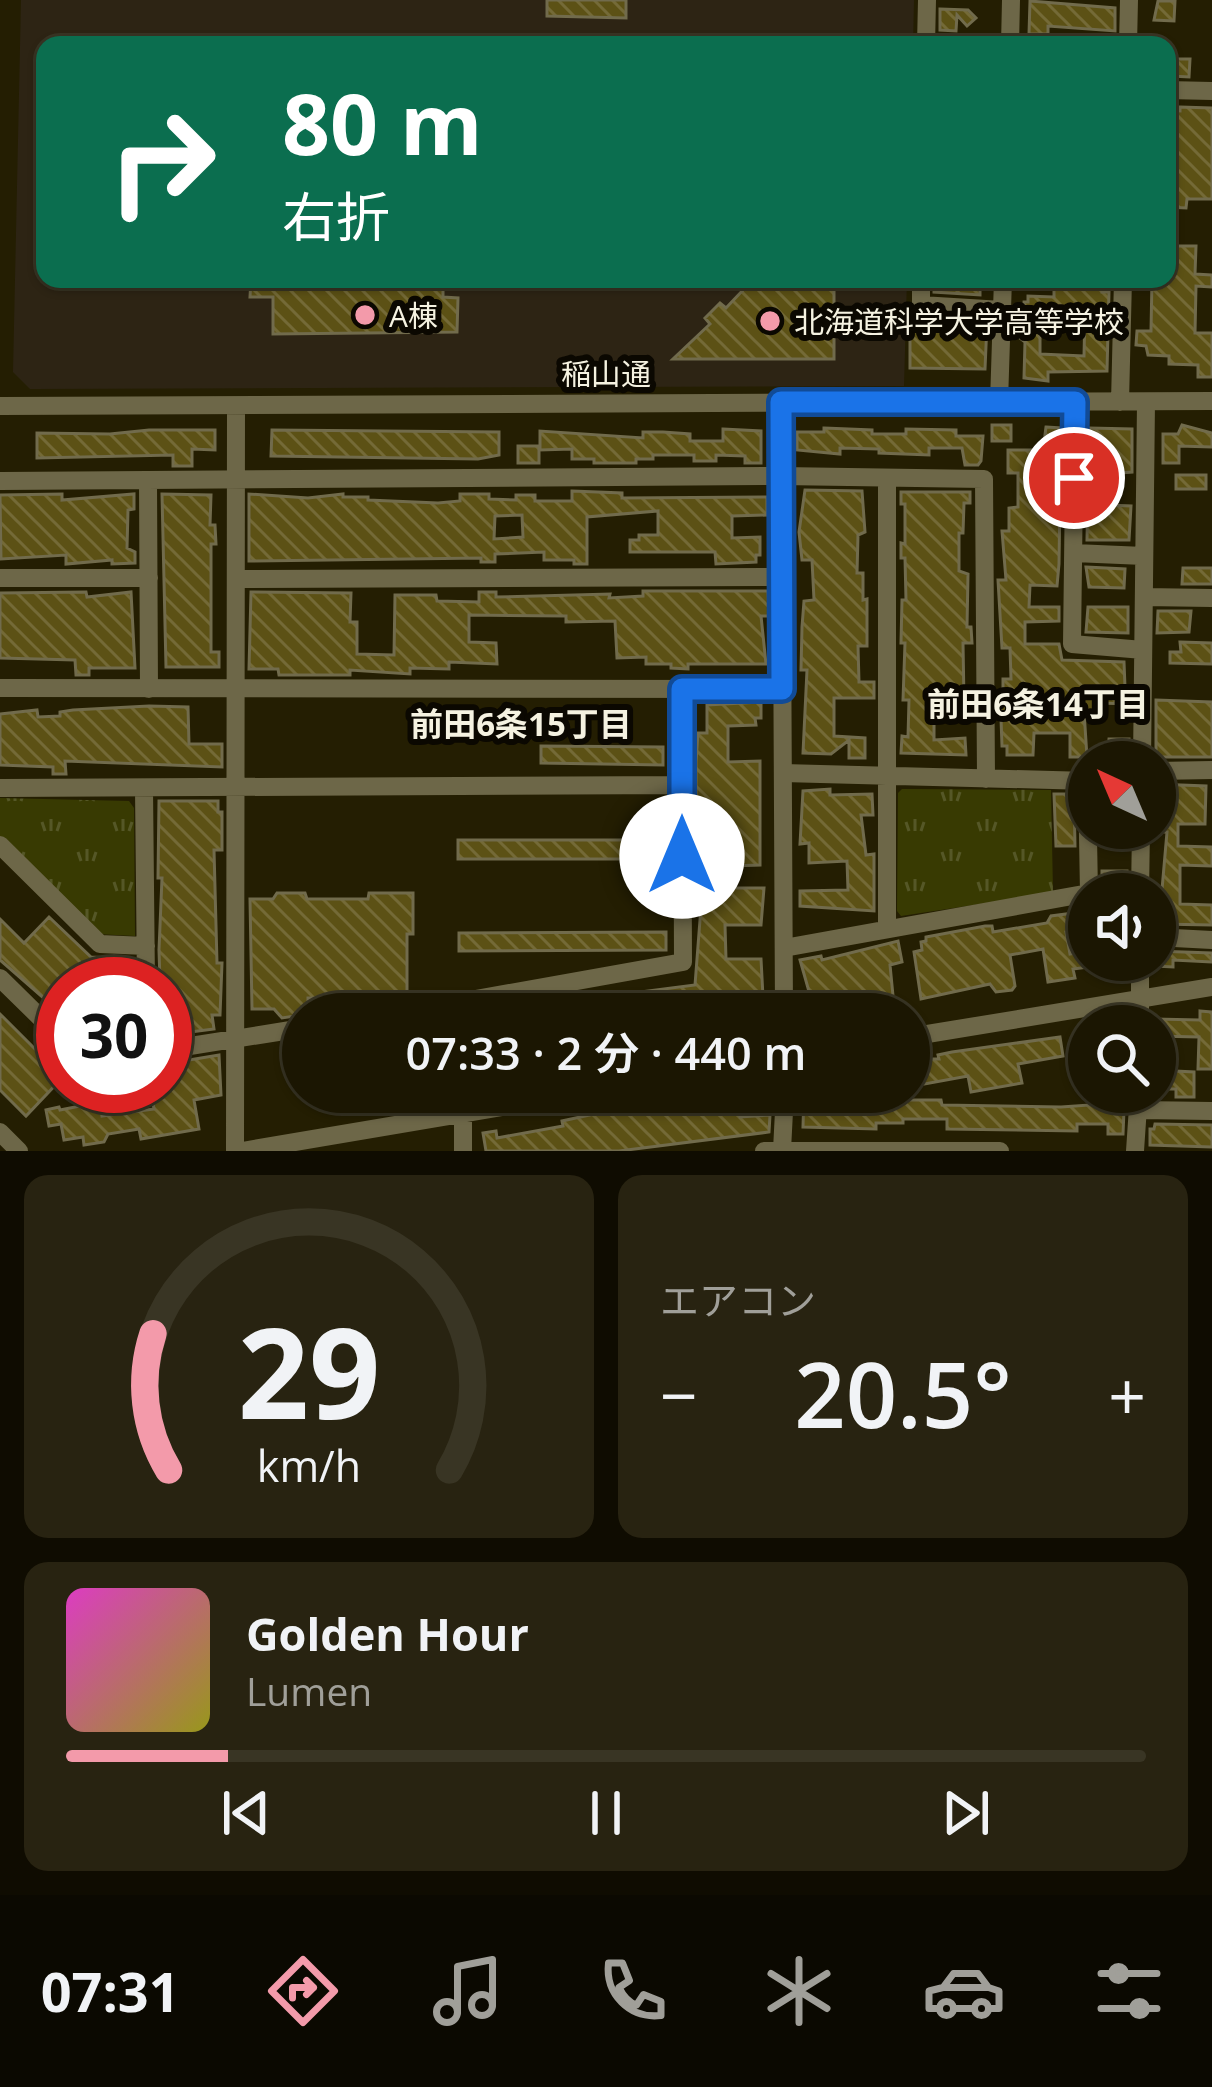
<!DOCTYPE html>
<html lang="ja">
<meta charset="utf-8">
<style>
:root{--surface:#1b1602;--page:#282311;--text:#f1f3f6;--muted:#a09f99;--line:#393524;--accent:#f39aaa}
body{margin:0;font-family:"Open Sans","Noto Sans JP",sans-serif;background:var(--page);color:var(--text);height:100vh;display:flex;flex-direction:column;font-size:45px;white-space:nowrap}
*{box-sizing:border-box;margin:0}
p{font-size:39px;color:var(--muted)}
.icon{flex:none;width:66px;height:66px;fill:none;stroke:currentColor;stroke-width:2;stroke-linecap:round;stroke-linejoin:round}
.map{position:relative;height:1151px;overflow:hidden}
.panel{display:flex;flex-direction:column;gap:24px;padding:24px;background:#0f0c01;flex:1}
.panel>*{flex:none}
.hud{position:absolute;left:36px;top:36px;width:1140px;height:252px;border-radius:24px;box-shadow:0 3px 9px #0004,0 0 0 3px var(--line);background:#0b6e4f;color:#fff;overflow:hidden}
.needle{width:78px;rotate:316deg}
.fabs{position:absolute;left:1068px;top:741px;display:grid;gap:24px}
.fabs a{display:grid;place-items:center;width:108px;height:108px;border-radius:50%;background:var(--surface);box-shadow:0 3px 9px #0004,0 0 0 3px var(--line);font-size:60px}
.speed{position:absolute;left:36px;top:957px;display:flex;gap:24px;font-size:60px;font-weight:700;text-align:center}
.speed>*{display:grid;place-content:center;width:156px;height:156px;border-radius:50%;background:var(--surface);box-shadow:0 3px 9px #0004,0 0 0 3px var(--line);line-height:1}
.speed .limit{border:18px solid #d22;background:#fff;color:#111}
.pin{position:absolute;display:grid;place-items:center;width:102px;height:102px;color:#fff;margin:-51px;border:6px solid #fff;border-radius:50%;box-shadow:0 3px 12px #0007}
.me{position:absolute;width:132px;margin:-66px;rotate:0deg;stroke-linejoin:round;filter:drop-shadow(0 0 9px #0008)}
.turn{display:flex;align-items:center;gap:42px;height:252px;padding:0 48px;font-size:54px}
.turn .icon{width:156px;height:156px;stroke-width:2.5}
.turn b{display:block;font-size:84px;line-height:102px}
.big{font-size:90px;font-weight:600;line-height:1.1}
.panel .card{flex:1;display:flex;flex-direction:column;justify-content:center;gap:18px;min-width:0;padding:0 42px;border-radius:24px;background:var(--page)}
.panel .dial{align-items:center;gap:0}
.dial svg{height:312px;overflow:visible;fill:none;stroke:var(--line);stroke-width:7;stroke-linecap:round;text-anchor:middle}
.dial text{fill:var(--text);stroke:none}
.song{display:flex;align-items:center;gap:36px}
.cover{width:144px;height:144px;border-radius:18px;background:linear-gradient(135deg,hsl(310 70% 55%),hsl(60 70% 35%))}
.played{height:12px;border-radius:6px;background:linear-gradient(90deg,var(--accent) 15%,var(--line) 15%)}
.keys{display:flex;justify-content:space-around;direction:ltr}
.heat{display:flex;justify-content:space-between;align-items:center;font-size:66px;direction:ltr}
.panel .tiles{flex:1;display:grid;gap:24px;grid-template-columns:1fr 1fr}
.card:last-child{grid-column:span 2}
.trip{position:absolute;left:282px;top:993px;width:648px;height:120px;border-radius:60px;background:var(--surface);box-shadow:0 3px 9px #0004,0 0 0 3px var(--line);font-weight:600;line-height:120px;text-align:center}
.tab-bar{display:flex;height:192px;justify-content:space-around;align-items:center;background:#0b0901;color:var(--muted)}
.tab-bar .icon{width:84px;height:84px}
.tab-bar .selected{color:var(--accent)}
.tab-bar b{font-size:54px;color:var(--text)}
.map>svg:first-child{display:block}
.education{fill:#2d2414}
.park{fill:url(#park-tufts)}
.building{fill:url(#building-back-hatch);stroke:#716b4c;stroke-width:3;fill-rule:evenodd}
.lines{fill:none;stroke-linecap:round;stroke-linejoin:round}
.minor{stroke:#6d6748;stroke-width:18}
.route-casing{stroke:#114b97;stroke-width:30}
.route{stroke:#1a73e8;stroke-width:21}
.poi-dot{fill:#f39aaa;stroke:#0b0801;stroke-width:4.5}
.labels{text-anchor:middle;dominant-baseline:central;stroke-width:12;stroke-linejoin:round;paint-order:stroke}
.poi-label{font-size:30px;fill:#f5f2e1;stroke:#0b0801;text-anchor:start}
.street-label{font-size:30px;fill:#f5f2e1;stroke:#0b0801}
.neighbourhood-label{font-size:33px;font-weight:bold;fill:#f5f2e1;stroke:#0b0801}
</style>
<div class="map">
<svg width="1212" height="1151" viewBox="0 0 1212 1151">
<defs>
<pattern id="park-tufts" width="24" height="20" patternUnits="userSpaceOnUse" patternTransform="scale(3)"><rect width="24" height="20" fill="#383a02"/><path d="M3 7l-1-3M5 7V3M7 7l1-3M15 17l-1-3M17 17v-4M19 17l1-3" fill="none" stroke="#555727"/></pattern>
<pattern id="building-back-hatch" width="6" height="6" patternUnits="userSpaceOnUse" patternTransform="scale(3)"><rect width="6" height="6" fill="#5c5115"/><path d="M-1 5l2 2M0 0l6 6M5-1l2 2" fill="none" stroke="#746a37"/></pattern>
</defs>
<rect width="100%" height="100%" fill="#241e02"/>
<path class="education" d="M21 0H914L913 45H45V279H907L904 386 30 389 13 372Z"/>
<path class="park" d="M902 789 1051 790 1053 893 901 916 897 911 898 793Z
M0 798 129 801 134 808 135 936 97 934 0 838Z"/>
<path class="building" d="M547 0H626V18L547 16Z
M1030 1 1115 8V31L1048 26V34H1029Z
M1158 1H1175L1174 21 1154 20Z
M940 9 968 10 976 18 967 26 957 15 956 31 940 30Z
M1172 59H1190L1189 77 1172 76Z
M1180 107 1212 108V199H1187L1186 208 1167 207V110L1180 111Z
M1167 246H1196L1195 274 1212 275V287L1196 286 1195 333H1212V377H1198V365L1169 364V356L1148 355 1146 346 1136 345 1137 331H1151L1152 279H1167Z
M251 279H263V285L286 284V279H443V297L458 298 457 332 273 334V297H250Z
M734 279H834V359H673L710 324 705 318 720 303 726 308 744 289Z
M934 279H980V295L934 292Z
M1054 279H1102V292H1109L1107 371 1048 372V381L1024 378 1025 342 1020 338 1024 302H1028V296L1054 297ZM1049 310 1085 311 1084 356 1040 354V315H1049Z
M941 320 987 323 985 369 910 368V321Z
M992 425H1011V441H992Z
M1182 425 1212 433V447L1179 446V463H1163V434H1178Z
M1046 427 1061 428 1059 564 1057 586 1030 585 1029 607H1059V621L1025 622V644H1059L1062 660 1124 662 1125 687H1129V704L1100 703V711H1084L1087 757H1070V733H1034L1033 755H1007V746H1002L1000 691H1003V679H1011L1010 648H1002L998 580H1006L1002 531H1009V508L1018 507V473H1008V450H1043Z
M824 428 872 430V434H906V429L956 430V436H983L981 461 978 465H965L962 448H929V455L879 453V449L840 448V454L797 450V432H824Z
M1089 428 1132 429V472L1107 474V505L1131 506 1129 540H1087Z
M723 429 761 431V463H745V456L716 455V461H694V455H653V459H636V463H594V459H572V449L540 450V431L643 438V432H663L690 434V441H723Z
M149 430H215V450L192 449V466H173V455L37 458V433L110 434Z
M272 430 499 432V455L478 459 271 456Z
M518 446H539V463H518Z
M1176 475H1206V489H1176Z
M805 490 862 491 865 532 858 535 857 573H863V600L867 599V646H858L859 682H874V698H834V736L865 738V758H849V740L831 754 803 753 807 670H801L802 627 804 601 814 600 812 560H802L799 532Z
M572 491 622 493V498L767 497V515L732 516V538L760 537V555H756V562L716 564 715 552H630V540H639V535H658V511L587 517V564H574V560H544V552L495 554V562H481V558L249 561V494L308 498 343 494V497H368V500L438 503 460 501V494H489V499L516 500V495H535V501H572ZM522 515 523 537 494 539 495 516Z
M901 492H970V503H964L963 533H959V571L968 574 967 627H971L972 643H963L964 701H934V740L965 738 966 755 901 753 902 736 908 737 909 700H903L905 643H901L902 600H906L905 558H901V543L905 544V504H901Z
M62 494V500L134 494V509L128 510 127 548 135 552V563L112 564V560L66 564V555L1 559 0 495Z
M162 494 211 495 210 525H215L216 544H211V652H219V667H166Z
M1086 567 1125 569 1124 588 1089 587Z
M1183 568H1212V584H1182Z
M643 591H768L769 616H761L766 664H688V669L671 668V664H646V657L617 658 615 621 566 622V616L469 615V642L496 643 497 664 449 662V669L410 668V674L350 670V675H279L278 669H249L251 592 351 593 350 622H357V654L394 655 395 595H436L437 601 479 602V592H496V597L610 594 609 598 643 596Z
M86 592 87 597 131 592 135 668H89V675H76L75 660 0 658V593Z
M1088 607H1128V633L1086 632Z
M1158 611H1191L1189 632 1157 633Z
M1180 642 1212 643V664L1170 663V652H1181Z
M1156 700 1212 702V757H1156Z
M761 702V718H755L756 725 728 726V762L760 761V865L700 867 696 847H705L704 815H696V762L698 733H707V705Z
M149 706 188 707 189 744H222V767L65 761 66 774H53V767L0 765V714L37 710 38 717 60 716V712L73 710Z
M1109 739H1129V756L1108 755Z
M541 746 663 747V765L541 763Z
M1155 784 1206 786 1205 824H1178V846L1212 847V866L1180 865V904L1212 905V925L1159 924 1167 832H1157Z
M830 789V795L872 794 873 815H861L866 855 874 854V911L800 906V891L848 890 847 861 809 863V843L800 844 803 791Z
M1054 794H1074L1075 846H1056Z
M159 801H218V812H222V850H214L217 963H222L220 1015H212L214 1029 190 1032 189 1018H165V981H160L159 950 162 878H158Z
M458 840H666V859H458Z
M1102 871H1127V887H1102Z
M730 888H764L761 925H725L726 959H761L763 997H754L757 1014H662L660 1003 607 1013 580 1014 578 1000 695 985 702 894 706 890Z
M277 893H305L307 899H368L369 893H413V934H407V998H308V1014L282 1018 274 1009H252L250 899H273Z
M1089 911V928L1066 932 1070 954 1089 951V967L1073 969 1075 978 1048 982 1043 949 1010 955 1015 986 1012 990 996 992 990 984 921 999 914 952 922 950 921 942 926 941V937L985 926H992L993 932 1047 923 1051 916Z
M49 917 91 957 129 959V973H102L90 984H63V1015L0 960V919L24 943Z
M666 932V950L459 951V933Z
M898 941 902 962 890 965 894 1006 858 1014H802V997L810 995 800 960 821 956 822 960Z
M1155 951 1212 953V962L1173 960V967L1155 966Z
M1107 960H1126V976L1110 979Z
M1200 1011 1212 1012V1069H1198L1199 1037 1155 1036V1019L1200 1020Z
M0 1014 63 1077 26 1116 0 1090Z
M1060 1037 1063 1056 1018 1064 1022 1083 971 1092 968 1076 919 1085V1059H939L938 1055 952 1052Z
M219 1055 221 1095 194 1100 199 1129 141 1139 139 1129 108 1134 104 1142 84 1145 83 1137 64 1140 61 1124 49 1126 46 1110 59 1107 60 1110 100 1102 102 1116 154 1109 150 1086H165V1068L172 1067 171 1063Z
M1155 1070 1194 1072V1097H1176V1089H1155Z
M804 1092H883L884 1100H941L942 1105 1061 1107 1103 1104V1110H1124L1123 1134H1108V1124H1077V1131L947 1129V1119H903V1123H876V1129L803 1127Z
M721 1095 722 1099 736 1096 740 1117 770 1115 769 1132 619 1151H486L483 1133 496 1131 497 1138 563 1126 562 1121 622 1108Z
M1155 1124 1212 1125V1147L1150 1145V1129H1154Z"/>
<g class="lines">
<path class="minor" d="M926 43 983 45
M926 45 927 0
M1010 45 1011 0
M1058 45 1128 44
M1128 45 1129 0
M1167 90 1212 91
M921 279V305L1002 310
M781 402 784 1014
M999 402 1003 279
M1075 402 1072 644 1143 650
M1120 402 1123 279
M0 406 1212 401
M887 479V929
M0 481 781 476 984 479 986 779
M148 481 149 689
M1074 553 1144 556
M0 578H149
M236 579 782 577
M1144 597 1212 598
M0 688 782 689
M1142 762 1146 402
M1155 771 1212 770
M783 773 1089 781
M0 788 682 785
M144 789 146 984
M0 845 100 944 146 946
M1140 894 1141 828
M1155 937 1212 940
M784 948 1089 893 1087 781
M0 978 63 1040
M392 1014 683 962 682 689
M1140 1026V960
M909 1037 1212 987
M165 1050 303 1028
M1139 1110 1212 1111
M463 1114V1151
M0 1132 19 1151
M782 1150 785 1092
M235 1151 236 407
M242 1151 591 1092
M764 1151H1000
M1135 1151 1139 1092"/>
</g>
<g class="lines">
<defs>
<path id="route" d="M682 856V689H782L781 402H1075L1074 478"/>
</defs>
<use href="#route" class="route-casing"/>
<use href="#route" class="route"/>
</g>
<g class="poi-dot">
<circle cx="365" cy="315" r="12"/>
<circle cx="770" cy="321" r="12"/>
</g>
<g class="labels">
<g class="poi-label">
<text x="389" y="315">A棟</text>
<text x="794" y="321">北海道科学大学高等学校</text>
</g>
<g class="street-label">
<text x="606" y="373">稲山通</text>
</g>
<g class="neighbourhood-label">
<text x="1038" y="703">前田6条14丁目</text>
<text x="521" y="723">前田6条15丁目</text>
</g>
</g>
</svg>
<div class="fabs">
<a><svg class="needle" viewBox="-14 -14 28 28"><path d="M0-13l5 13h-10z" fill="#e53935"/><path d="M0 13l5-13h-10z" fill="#a09f99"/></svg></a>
<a><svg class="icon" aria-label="sound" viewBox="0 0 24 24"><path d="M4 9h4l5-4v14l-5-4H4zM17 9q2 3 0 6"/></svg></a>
<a><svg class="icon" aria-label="search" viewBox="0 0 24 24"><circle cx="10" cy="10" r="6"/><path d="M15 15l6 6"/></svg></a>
</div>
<div class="speed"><div class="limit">30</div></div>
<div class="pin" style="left:1074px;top:478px;background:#d93025"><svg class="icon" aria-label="arrive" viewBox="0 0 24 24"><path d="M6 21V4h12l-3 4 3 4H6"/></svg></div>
<svg class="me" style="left:682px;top:856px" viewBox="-20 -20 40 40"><circle r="19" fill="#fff"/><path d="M0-13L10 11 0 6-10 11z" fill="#1a73e8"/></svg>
<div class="trip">07:33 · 2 分 · 440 m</div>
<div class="hud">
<div class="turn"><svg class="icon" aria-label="right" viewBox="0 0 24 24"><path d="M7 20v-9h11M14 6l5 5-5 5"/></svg><div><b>80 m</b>右折</div></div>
</div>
</div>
<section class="panel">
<div class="tiles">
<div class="card dial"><svg viewBox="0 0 100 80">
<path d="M14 69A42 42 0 1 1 86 69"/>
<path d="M14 69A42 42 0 0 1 10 34" stroke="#f39aaa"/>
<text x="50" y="56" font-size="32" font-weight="700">29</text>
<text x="50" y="72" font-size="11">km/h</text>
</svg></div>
<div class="card"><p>エアコン</p>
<div class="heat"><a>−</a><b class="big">20.5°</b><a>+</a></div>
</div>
<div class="card">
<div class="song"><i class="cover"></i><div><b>Golden Hour</b><p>Lumen</p></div></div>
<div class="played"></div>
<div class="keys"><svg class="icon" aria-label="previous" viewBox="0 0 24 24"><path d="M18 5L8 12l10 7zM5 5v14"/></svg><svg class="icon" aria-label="pause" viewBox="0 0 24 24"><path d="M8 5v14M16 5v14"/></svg><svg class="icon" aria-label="next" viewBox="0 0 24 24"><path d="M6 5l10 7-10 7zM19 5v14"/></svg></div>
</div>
</div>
</section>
<nav class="tab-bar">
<b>07:31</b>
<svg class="icon selected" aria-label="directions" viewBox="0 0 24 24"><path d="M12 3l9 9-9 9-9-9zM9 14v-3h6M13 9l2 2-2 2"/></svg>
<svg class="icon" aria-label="music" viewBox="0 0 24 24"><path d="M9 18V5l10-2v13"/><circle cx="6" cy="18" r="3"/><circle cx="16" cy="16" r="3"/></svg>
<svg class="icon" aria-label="phone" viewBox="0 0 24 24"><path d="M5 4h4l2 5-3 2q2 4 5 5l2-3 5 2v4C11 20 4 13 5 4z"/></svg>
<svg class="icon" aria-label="climate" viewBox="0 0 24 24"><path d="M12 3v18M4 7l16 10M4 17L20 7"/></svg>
<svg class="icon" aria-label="car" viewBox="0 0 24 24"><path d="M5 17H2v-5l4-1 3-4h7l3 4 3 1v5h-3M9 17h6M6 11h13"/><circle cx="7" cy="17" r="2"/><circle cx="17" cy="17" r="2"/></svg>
<svg class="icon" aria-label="filters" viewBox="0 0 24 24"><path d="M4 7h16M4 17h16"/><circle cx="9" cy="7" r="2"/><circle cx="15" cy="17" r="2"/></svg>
</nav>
